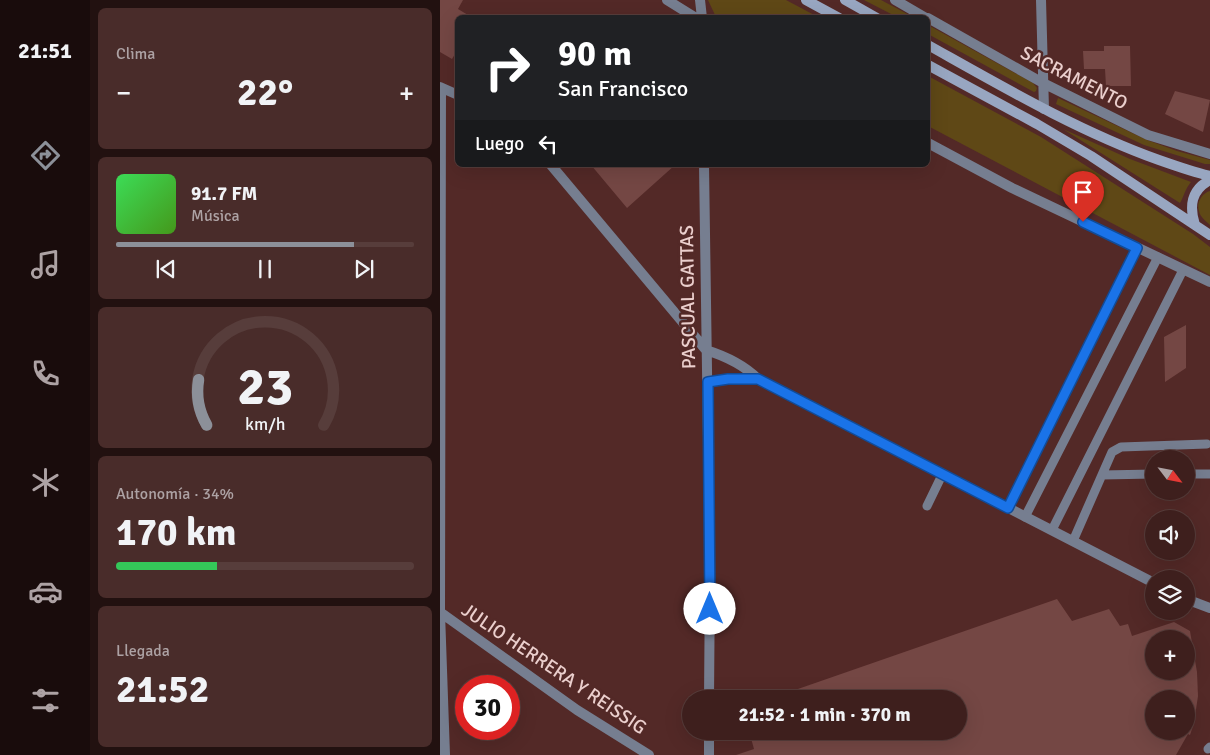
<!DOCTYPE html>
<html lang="es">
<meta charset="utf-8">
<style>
:root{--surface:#3e1f1d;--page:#492c2a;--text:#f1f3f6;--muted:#ada2a4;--line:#573d3b;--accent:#8c9099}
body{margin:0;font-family:Signika,sans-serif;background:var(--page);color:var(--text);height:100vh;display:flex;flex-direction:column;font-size:19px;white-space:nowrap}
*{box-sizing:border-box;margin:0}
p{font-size:16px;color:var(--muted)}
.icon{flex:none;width:28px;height:28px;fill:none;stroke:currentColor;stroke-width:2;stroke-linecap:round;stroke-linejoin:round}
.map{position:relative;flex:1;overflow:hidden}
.details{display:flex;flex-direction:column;gap:8px;padding:8px;background:#221110;width:350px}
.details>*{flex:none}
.top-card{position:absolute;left:15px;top:15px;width:475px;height:152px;border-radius:8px;box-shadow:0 5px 20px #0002,0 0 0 1px var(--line);background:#202124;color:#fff;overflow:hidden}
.needle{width:32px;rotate:122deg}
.buttons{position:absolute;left:705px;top:450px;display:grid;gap:10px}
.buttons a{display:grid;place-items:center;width:50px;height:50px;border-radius:50%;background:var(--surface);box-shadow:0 5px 20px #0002,0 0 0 1px var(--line);font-size:25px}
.speed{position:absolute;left:15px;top:675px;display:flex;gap:10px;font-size:25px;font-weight:700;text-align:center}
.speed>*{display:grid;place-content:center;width:65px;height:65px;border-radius:50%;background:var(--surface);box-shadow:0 5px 20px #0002,0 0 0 1px var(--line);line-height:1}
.speed .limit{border:8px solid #d22;background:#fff;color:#111}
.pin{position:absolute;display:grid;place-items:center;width:42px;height:42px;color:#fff;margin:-51px -21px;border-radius:50% 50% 50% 0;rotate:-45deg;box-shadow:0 0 5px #0007}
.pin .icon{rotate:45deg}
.me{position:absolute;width:55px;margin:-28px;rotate:0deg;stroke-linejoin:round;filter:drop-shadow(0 0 4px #0008)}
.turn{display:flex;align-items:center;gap:18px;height:105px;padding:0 20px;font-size:22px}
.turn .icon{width:65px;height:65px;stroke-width:2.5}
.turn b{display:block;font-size:35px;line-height:42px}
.then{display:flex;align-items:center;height:48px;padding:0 20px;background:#0003;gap:10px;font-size:19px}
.big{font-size:38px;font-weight:700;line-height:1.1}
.details .card{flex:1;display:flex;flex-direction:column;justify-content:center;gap:8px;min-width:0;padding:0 18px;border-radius:8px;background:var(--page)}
.details .dial{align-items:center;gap:0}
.dial svg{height:130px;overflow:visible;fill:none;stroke:var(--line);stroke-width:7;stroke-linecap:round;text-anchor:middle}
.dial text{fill:var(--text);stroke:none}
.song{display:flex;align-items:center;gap:15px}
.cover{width:60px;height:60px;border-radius:8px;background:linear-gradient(135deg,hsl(130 70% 55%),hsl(100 70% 35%))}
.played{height:5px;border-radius:2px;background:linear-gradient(90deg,var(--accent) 80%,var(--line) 80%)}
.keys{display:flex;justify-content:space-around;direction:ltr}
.heat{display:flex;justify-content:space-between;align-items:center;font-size:28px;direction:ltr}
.charge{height:8px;border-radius:4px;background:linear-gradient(90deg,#34c759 34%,var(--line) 0)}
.trip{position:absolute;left:242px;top:690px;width:285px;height:50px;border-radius:25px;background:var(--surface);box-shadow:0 5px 20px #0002,0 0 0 1px var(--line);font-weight:700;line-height:50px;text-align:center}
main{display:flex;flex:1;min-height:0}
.dock{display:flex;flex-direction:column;width:90px;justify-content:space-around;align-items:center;background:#190c0c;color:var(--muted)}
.dock .icon{width:35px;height:35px}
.dock .on{color:var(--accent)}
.dock b{font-size:22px;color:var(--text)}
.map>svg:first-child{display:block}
.green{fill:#5f4816}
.building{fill:#744744;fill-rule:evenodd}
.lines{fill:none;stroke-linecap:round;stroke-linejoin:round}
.service{stroke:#767e90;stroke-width:9}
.minor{stroke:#767e90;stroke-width:10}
.secondary{stroke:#98a6c1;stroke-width:10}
.route-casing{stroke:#114b97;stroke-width:12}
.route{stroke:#1a73e8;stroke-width:9}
.labels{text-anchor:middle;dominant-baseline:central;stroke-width:5;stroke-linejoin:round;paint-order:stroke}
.street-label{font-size:19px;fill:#ebcfcd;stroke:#532927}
</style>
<main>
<nav class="dock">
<b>21:51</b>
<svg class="icon on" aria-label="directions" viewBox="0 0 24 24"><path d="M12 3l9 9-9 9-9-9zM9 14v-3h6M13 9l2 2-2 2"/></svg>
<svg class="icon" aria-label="music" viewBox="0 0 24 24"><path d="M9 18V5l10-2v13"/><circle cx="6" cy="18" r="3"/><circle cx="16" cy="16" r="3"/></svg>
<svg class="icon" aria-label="phone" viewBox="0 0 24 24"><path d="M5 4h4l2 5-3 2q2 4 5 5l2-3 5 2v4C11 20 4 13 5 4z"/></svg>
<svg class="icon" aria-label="climate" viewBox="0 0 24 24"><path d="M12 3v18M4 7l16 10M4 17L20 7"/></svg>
<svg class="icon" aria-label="car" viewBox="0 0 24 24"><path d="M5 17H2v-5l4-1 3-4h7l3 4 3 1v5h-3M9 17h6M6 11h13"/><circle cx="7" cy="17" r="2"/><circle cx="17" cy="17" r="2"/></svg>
<svg class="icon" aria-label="filters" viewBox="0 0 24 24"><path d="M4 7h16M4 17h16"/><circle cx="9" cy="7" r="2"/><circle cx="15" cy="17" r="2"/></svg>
</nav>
<section class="details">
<div class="card"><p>Clima</p>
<div class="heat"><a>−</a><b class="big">22°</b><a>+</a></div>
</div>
<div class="card">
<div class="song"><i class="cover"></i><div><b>91.7 FM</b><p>Música</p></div></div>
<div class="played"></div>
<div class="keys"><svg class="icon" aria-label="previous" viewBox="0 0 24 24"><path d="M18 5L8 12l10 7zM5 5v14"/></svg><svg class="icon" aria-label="pause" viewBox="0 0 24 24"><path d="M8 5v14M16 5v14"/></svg><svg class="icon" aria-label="next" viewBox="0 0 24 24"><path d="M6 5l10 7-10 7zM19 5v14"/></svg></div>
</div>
<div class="card dial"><svg viewBox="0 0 100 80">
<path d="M14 69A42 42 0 1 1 86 69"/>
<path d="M14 69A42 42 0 0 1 9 41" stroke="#8c9099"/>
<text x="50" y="56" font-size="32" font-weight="700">23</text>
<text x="50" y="72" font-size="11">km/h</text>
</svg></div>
<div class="card"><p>Autonomía · 34%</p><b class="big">170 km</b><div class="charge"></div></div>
<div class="card"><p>Llegada</p><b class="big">21:52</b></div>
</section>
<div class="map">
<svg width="770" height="755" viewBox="0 0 770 755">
<rect width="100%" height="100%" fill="#532927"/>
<path class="green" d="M268 0H346L378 17H280L275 15Z
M424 0H441L473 17H457Z
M488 25 593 83 597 88 596 91 594 92 488 34Z
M488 76 601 137 753 234 770 247V275L488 126Z
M618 98 707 140 737 151 770 160V164H765L704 145 616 104Z
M623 129 690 159 751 182C745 189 744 196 740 203Z
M770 191V225C766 221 760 217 759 211 756 203 762 193 770 191Z"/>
<path class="building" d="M0 0H23L18 9 33 18H18V49L12 59 0 52Z
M664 46H690L691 86H666L665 69H644L643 51H664Z
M735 91 770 100 763 132 725 114Z
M151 165H235L187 208Z
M746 325V368L725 382 724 337Z
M617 599 632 621 669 609 680 626 688 624 692 636 734 622 750 631 757 672 758 696 754 723 750 735 748 734 736 755H296L314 749 309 731H519V699L332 698ZM714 639H746V671H714ZM714 699H746V731H714Z"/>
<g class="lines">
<path class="service" d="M746 474H769
M662 475 714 474
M487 506 502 475
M568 508 697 247
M585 517 718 257
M612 530 743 270
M633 541 672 452 681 447 767 444
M768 749 770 747"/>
<path class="minor" d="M227 0 256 18
M260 0 262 18
M455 0 486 18
M601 0 604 109
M488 18 603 83 708 135 770 154
M0 87 18 95
M1 88 0 613 5 755
M488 143 572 188 770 282
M111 165 266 350C285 356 304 365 318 379L714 583
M264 165 270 574 269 699
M268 382 288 379H318
M746 599 770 608
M0 612 137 710 209 755
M269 731V755"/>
<path class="secondary" d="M366 0 399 18
M405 0 437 18
M488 45C563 87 638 131 719 160 736 166 753 172 770 176
M488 65 597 124 651 156 770 235
M755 225C749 206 751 190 770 180"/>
</g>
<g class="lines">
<defs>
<path id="route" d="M270 609 268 382 288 379H318L568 508 697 248 643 222"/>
</defs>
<use href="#route" class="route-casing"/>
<use href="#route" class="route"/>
</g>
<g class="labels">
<g class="street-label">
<text transform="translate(634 78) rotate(27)">SACRAMENTO</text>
<text transform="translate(248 297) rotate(-91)">PASCUAL GATTAS</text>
<text transform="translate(114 669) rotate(34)">JULIO HERRERA Y REISSIG</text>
</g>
</g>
</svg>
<div class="buttons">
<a><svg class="needle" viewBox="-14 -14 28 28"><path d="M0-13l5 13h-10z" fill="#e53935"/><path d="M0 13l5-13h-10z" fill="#ada2a4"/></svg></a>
<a><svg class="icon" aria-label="sound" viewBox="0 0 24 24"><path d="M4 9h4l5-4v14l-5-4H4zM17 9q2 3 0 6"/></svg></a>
<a><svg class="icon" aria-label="layers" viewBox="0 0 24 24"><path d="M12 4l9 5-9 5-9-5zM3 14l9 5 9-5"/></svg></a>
<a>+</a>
<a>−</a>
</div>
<div class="speed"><div class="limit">30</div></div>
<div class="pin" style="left:643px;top:222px;background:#d93025"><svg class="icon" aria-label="arrive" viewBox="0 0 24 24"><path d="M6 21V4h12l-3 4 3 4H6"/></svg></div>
<svg class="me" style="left:270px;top:609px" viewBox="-20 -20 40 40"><circle r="19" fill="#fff"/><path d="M0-13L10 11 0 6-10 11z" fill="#1a73e8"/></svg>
<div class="trip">21:52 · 1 min · 370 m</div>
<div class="top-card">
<div class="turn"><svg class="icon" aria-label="right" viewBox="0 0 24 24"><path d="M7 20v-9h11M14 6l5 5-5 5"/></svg><div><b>90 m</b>San Francisco</div></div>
<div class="then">Luego<svg class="icon" aria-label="left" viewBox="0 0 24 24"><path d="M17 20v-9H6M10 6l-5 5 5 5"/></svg></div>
</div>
</div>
</main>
